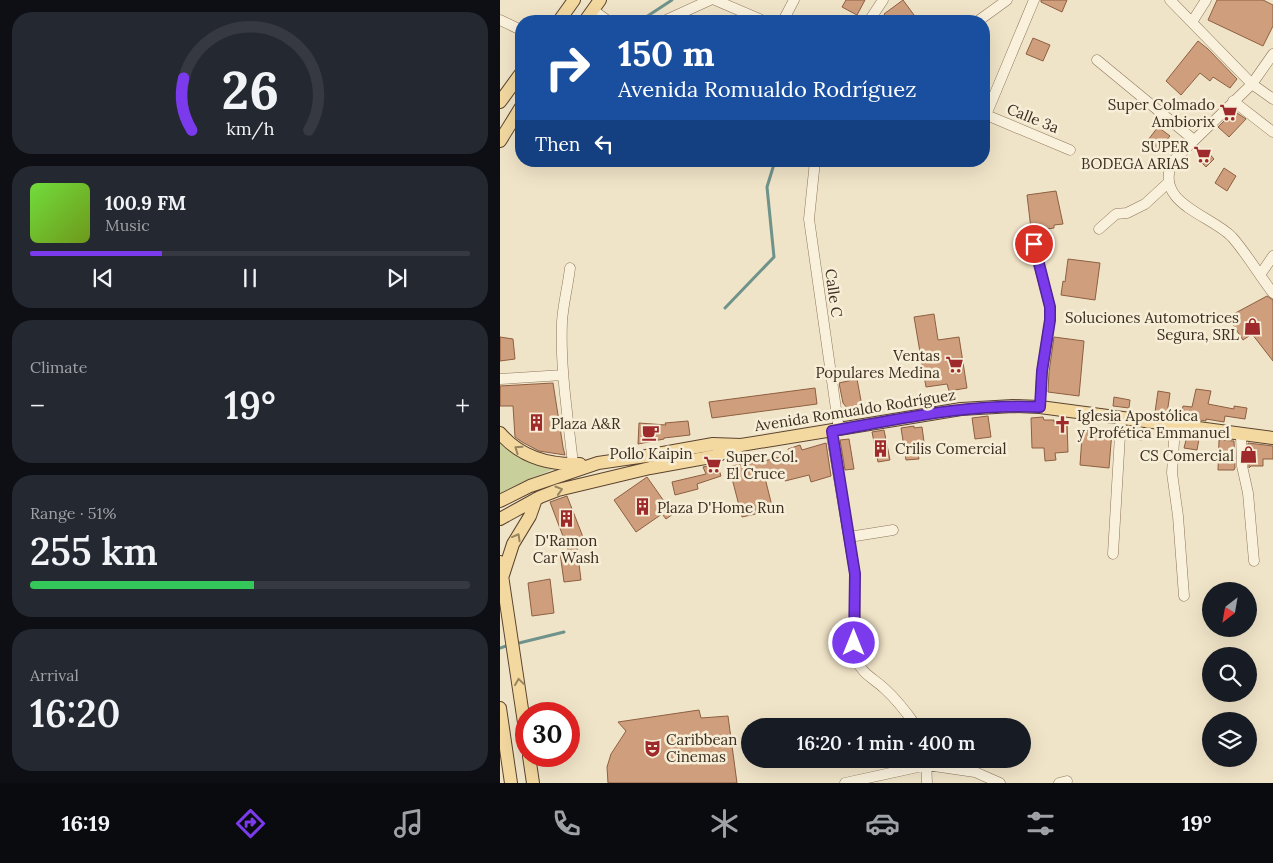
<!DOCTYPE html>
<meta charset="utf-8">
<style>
:root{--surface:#171b24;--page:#242831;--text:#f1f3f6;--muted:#9ea1a6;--line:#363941;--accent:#7c3aed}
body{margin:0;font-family:Lora,serif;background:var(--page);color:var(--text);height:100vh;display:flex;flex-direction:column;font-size:19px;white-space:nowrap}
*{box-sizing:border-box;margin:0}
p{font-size:16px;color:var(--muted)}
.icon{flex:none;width:28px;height:28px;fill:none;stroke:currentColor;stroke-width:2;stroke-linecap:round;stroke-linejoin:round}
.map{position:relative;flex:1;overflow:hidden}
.sheet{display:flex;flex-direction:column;gap:12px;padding:12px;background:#0d0f14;width:500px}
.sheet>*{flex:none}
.guide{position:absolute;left:15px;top:15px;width:475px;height:152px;border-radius:20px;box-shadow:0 5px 20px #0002;background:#1a4fa0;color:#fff;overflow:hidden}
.needle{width:32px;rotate:211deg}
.controls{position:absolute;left:702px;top:582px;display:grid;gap:10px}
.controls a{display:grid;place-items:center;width:55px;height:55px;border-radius:50%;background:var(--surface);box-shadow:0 5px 20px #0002;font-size:25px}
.speed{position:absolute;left:15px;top:702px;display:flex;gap:10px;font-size:25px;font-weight:700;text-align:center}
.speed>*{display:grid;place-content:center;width:65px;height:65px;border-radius:50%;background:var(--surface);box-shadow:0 5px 20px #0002;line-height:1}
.speed .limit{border:8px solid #d22;background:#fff;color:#111}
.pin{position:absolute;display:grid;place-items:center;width:42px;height:42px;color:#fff;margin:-21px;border:2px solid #fff;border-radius:50%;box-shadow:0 1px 5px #0007}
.me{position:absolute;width:55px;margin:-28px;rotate:0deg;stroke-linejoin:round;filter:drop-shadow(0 0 4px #0008)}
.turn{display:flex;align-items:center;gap:18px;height:105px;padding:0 20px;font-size:22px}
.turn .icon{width:65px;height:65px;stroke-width:2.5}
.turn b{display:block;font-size:35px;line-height:42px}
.then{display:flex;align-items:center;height:48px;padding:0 20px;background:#0003;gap:10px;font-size:19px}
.big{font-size:38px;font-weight:600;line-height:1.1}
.sheet .tile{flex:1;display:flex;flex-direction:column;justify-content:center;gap:8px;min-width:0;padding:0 18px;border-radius:20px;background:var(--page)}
.sheet .dial{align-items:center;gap:0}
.dial svg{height:130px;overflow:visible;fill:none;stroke:var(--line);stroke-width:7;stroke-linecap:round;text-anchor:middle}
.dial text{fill:var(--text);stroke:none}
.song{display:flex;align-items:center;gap:15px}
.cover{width:60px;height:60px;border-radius:8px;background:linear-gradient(135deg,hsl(100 70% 55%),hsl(80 70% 35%))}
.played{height:5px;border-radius:2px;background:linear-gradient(90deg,var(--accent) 30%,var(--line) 30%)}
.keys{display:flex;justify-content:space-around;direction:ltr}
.heat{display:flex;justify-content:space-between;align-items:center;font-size:28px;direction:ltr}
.charge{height:8px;border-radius:4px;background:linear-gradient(90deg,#34c759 51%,var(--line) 0)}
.trip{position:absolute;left:241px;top:718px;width:290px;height:50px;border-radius:25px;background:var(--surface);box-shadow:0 5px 20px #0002;font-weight:600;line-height:50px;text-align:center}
.menu{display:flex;height:80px;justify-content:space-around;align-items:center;background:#090b0e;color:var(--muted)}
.menu .icon{width:35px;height:35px}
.menu .on{color:var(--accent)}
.menu b{font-size:22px;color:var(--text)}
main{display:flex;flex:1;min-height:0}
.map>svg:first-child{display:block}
.green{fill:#c9cf9b}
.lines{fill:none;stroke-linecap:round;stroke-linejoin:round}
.stream{stroke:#6f938a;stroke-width:3}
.building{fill:#cf9f7d;stroke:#8d5f41}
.minor-casing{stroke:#8d765c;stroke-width:11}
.major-casing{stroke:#5b4430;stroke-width:14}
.minor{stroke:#faf1dc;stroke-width:10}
.major{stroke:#f3d9a0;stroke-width:12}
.oneway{stroke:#988460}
.route-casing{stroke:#51269a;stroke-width:12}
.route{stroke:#7c3aed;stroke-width:9}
.labels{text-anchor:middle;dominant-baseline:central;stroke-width:5;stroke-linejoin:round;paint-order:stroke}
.poi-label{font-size:15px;fill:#3d2e20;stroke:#f7eed8;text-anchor:start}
.street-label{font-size:15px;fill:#3d2e20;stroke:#f7eed8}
</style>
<main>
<section class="sheet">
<div class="tile dial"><svg viewBox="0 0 100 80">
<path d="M14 69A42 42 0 1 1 86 69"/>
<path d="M14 69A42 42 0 0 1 9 37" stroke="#7c3aed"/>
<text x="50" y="56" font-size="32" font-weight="700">26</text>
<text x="50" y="72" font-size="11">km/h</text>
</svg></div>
<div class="tile">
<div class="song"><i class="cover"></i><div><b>100.9 FM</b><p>Music</p></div></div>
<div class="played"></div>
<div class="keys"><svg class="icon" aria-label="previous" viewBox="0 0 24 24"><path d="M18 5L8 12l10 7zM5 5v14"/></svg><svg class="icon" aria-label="pause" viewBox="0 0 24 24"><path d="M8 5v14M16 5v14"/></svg><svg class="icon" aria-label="next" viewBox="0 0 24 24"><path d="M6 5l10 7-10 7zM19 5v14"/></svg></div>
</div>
<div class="tile"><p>Climate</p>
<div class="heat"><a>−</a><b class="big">19°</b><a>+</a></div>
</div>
<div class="tile"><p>Range · 51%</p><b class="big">255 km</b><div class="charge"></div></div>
<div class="tile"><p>Arrival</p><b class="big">16:20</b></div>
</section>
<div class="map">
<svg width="773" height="783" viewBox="0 0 773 783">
<rect width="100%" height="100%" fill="#f0e4c8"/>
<path class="green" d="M0 438 59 467 27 480 0 494Z"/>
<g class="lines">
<path class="stream" d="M134 21H140L172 0
M190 21V12
M225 308 274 257 267 187 275 161
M15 644 64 632
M0 648 9 645"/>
</g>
<path class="building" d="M346 0H365L357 15 342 7Z
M403 0 414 15 405 21H389L384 14Z
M541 0H567L562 12 541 2Z
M717 0H763L773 5V26L763 46 708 20Z
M533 38 550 45 543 61 526 54Z
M698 41 708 49 737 79 730 88 713 77 710 81 700 73 681 95 666 81Z
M734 111 746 119 729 137 718 127Z
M658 127 670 136 659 149 648 140Z
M706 150 714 159 706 167 698 159Z
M724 168 736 176 727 191 715 183Z
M556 191 563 224 554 225V228L541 230 540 227 531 229 527 195Z
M568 259 600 263 595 300 561 295 563 281 565 282Z
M767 296 773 300V361L752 334 743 340 728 317Z
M434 314 438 340 459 337 467 388 449 391 447 384 426 387 414 317Z
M0 337 13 339 15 359 0 361Z
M554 337 584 341 579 396 548 392 549 372Z
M357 379 362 406 347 408 343 403 339 383Z
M53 383 63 447 65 455 39 451 22 442 15 437 13 406H0V386Z
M315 388 317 404 212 418 209 402Z
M696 389 711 391 708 404 734 409V406L747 408 745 419 725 416 724 422 706 419V421L681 417 683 406 692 407Z
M658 391 670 393 667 414 655 412Z
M614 397 630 400 629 408 613 406Z
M488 416 491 437 475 439 472 418Z
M543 417 544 420H554V422L567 421 568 452 555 453 556 460 545 461 544 448H532L531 418Z
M188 421 190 435 164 438V439L138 444 139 423 166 425 165 423Z
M414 426V428L422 427 425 449 417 450 419 459 406 460 401 428Z
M627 427 644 429 642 440 627 438Z
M589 429 612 431 609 468 580 465 582 436Z
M384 430 390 460 378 462 372 432Z
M687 436 699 439 697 450 684 448Z
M349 439 354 469 345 470 340 440Z
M719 440 734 441 735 468 734 470H718Z
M326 443 331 476 311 482 309 475 285 481 282 473 265 478 273 510 242 517 229 467 260 459 261 462 290 454 288 449 300 445 302 450Z
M748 443 773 446V459H763V466H751L749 468Z
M217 464 221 476 197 484 198 489 175 495 172 482 206 474 203 467Z
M147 477 173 514 166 519 162 514 136 532 114 500Z
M67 496 83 537 76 540 81 580 64 582 60 553 69 552 50 502Z
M50 579 54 613 32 616 28 583Z
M199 710 201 718 228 716 237 783H108L107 767 111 754 126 731 118 722Z"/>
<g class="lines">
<defs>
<path id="minor" d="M215 0 264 21
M670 0 752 84 773 99
M93 10 108 21
M0 20 21 30
M164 21 210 0
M283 21 294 0
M369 21 383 0
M478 21 507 0
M692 22 706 0
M773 54 752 84 673 161C652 203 711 215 732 237 747 254 759 275 773 293
M597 60 694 140
M733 101 773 132
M484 114 570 150
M486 115 534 0
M315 161 309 219 339 430
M599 229 616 214 627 213 645 204 669 182
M534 245 550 307V320L542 371 540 407
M70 268C68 286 63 304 62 322 60 369 68 417 73 464
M760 275 773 256
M0 379 63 375
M675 426 672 473 678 516 684 596
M331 431 355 574V658C363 675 372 677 385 689 397 700 407 713 416 726
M741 435 742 466 748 493 754 561
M349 537 393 530
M613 554 621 418
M426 759 427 783
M345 783 427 765 475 772 500 783
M559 783 567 781"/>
<path id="major" d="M59 21 74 0
M85 21 100 0
M0 102 21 73
M0 141 21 107
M0 433C21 458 49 465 80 464
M0 501 30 486 98 463 146 456 213 444 241 445 461 409 513 406 540 407 773 438
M0 519 40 497 58 490 150 468 216 456 239 446
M0 562 26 736
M3 575 13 544 30 516 36 499
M0 708 11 783
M29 756 33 783"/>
</defs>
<use href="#minor" class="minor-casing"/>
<use href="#major" class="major-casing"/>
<use href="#minor" class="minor"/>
<use href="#major" class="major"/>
</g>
<defs><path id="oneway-chevron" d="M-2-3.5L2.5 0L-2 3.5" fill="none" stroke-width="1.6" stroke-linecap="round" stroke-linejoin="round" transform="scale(1.25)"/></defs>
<g class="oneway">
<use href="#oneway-chevron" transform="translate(18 449) rotate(-145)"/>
<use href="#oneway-chevron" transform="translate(59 490) rotate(-17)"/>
<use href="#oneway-chevron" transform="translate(17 537) rotate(-61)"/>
<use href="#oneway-chevron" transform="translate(19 682) rotate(-98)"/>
</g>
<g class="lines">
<defs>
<path id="route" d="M354 643 355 574 332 431C400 419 470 403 540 407L542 371 550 320V307L534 244"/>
</defs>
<use href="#route" class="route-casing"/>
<use href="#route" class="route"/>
</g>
<defs>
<symbol id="supermarket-bare" viewBox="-9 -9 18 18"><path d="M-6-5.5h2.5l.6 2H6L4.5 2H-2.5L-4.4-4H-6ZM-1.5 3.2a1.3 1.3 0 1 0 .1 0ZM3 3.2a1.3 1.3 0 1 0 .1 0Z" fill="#9e2a2b" stroke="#f7eed8" stroke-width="2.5" paint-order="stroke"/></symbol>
<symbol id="shop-bare" viewBox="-9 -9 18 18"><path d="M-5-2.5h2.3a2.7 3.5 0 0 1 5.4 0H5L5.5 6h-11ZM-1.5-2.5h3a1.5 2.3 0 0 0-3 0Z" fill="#9e2a2b" stroke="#f7eed8" stroke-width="2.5" paint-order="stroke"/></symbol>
<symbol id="building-bare" viewBox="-9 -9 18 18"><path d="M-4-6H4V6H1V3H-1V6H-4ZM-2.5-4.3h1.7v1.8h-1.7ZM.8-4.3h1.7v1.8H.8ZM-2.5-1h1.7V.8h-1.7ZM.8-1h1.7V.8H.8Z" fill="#9e2a2b" stroke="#f7eed8" stroke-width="2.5" paint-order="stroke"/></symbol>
<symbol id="church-bare" viewBox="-9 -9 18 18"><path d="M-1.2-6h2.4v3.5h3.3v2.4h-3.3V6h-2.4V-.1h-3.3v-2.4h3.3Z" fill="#9e2a2b" stroke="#f7eed8" stroke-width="2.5" paint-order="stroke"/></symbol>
<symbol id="cafe-bare" viewBox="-9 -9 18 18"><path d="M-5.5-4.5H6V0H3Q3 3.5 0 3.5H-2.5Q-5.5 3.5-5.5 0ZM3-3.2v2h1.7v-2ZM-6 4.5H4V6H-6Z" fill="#9e2a2b" stroke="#f7eed8" stroke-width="2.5" paint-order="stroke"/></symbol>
<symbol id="theatre-bare" viewBox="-9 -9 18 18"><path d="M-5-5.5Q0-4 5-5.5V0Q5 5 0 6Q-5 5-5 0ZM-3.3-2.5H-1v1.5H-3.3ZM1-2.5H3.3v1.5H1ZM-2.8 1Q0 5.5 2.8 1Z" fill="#9e2a2b" stroke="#f7eed8" stroke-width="2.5" paint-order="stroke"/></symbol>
</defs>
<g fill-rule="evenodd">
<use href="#supermarket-bare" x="716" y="100" width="25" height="25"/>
<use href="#supermarket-bare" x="690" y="142" width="25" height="25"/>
<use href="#shop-bare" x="740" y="314" width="25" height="25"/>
<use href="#supermarket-bare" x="442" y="352" width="25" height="25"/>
<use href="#building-bare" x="24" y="410" width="25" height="25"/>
<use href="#church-bare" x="550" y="412" width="25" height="25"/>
<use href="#cafe-bare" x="138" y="420" width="25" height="25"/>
<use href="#building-bare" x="368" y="436" width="25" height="25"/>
<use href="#shop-bare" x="736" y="442" width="25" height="25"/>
<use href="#supermarket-bare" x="200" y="452" width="25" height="25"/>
<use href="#building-bare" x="130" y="494" width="25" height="25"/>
<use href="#building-bare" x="54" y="506" width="25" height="25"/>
<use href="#theatre-bare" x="140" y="736" width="25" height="25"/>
</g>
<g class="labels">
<g class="poi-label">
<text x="715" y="104" text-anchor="end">Super Colmado<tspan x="715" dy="17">Ambiorix</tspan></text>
<text x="689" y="146" text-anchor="end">SUPER<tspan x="689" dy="17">BODEGA ARIAS</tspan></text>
<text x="739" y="317" text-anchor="end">Soluciones Automotrices<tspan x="739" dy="17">Segura, SRL</tspan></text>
<text x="440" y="355" text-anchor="end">Ventas<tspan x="440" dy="17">Populares Medina</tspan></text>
<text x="577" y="415">Iglesia Apostólica<tspan x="577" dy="17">y Profética Emmanuel</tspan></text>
<text x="51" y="423">Plaza A&amp;R</text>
<text x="395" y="448">Crilis Comercial</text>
<text x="151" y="453" text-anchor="middle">Pollo Kaipin</text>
<text x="734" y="455" text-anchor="end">CS Comercial</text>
<text x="226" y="456">Super Col.<tspan x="226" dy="17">El Cruce</tspan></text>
<text x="157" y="507">Plaza D'Home Run</text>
<text x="66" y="540" text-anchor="middle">D'Ramon<tspan x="66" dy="17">Car Wash</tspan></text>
<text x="166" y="739">Caribbean<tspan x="166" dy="17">Cinemas</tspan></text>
</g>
<g class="street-label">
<text transform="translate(533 118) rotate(22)">Calle 3a</text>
<text transform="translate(334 293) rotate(82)">Calle C</text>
<text transform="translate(355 410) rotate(-9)">Avenida Romualdo Rodríguez</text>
</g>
</g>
</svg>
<div class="controls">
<a><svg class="needle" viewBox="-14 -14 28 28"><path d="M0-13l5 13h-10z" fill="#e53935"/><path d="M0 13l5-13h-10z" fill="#9ea1a6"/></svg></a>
<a><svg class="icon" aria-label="search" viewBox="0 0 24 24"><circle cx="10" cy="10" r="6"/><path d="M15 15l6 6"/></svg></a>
<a><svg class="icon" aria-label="layers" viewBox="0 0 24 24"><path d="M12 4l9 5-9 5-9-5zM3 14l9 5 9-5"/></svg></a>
</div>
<div class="speed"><div class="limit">30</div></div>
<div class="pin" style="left:534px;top:244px;background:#d93025"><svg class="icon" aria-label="arrive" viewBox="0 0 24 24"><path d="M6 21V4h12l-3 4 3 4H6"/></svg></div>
<svg class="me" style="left:354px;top:643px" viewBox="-20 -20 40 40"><circle r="17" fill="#7c3aed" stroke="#fff" stroke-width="3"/><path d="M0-11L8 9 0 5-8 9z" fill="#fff"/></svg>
<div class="trip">16:20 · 1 min · 400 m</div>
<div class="guide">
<div class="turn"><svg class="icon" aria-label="right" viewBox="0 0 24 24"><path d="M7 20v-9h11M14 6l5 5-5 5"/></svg><div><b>150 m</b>Avenida Romualdo Rodríguez</div></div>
<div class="then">Then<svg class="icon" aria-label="left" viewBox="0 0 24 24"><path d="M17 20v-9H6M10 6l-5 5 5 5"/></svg></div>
</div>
</div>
</main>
<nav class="menu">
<b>16:19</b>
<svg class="icon on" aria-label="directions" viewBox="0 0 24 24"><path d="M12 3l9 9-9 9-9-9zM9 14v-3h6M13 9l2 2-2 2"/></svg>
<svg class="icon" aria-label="music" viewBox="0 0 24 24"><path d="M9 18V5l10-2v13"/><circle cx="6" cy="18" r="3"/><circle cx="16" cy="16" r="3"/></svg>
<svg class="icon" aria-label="phone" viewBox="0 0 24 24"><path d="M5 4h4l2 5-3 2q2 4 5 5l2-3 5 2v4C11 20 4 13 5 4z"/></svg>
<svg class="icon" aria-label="climate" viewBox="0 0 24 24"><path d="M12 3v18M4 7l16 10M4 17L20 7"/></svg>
<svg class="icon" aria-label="car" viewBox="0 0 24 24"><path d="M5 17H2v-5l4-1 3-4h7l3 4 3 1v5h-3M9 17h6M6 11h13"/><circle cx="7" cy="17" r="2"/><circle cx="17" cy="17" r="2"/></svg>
<svg class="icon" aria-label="filters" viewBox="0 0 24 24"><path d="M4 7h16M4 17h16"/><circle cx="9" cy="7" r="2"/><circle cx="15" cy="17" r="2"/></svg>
<b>19°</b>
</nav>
